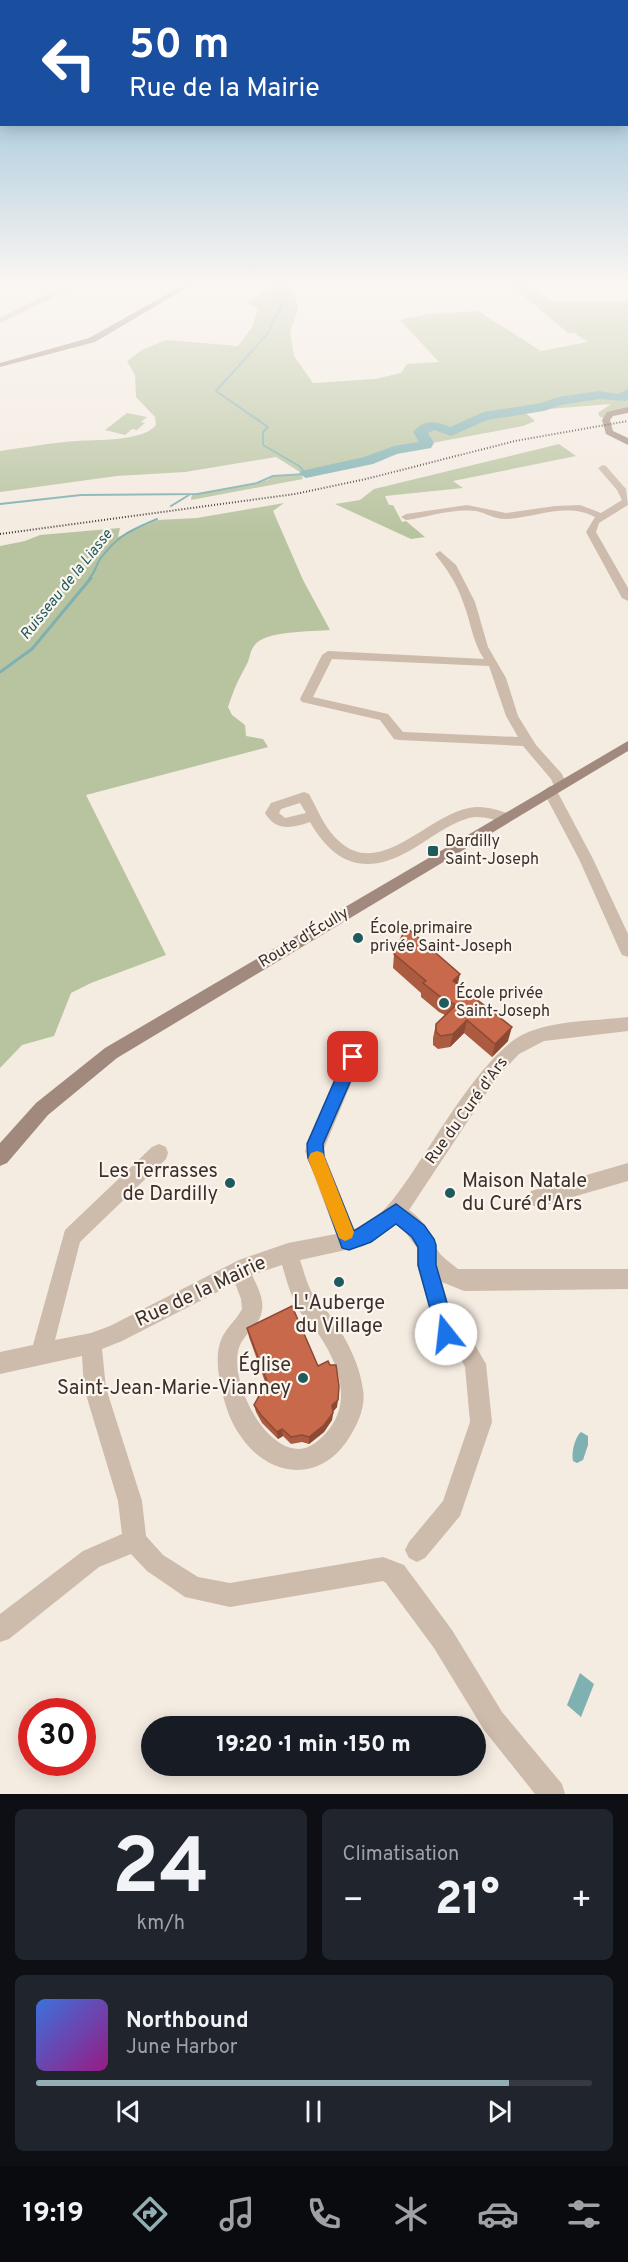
<!DOCTYPE html>
<html lang="fr">
<meta charset="utf-8">
<style>
:root{--surface:#171b24;--page:#20242c;--text:#f1f3f6;--muted:#9ea1a6;--line:#363941;--accent:#92aeb2}
body{margin:0;font-family:Overpass,sans-serif;background:var(--page);color:var(--text);height:100vh;display:flex;flex-direction:column;font-size:22px;white-space:nowrap}
*{box-sizing:border-box;margin:0}
p{font-size:20px;color:var(--muted)}
.icon{flex:none;width:33px;height:33px;fill:none;stroke:currentColor;stroke-width:2;stroke-linecap:round;stroke-linejoin:round}
.map{position:relative;height:1794px;overflow:hidden}
.side{display:flex;flex-direction:column;gap:15px;padding:15px;background:#0d0f14;flex:1}
.side>*{flex:none}
.banner{position:absolute;left:0px;top:0px;width:628px;height:126px;box-shadow:0 3px 15px #0003;background:#1a4fa0;color:#fff;overflow:hidden}
.speed{position:absolute;left:18px;top:1698px;display:flex;gap:12px;font-size:30px;font-weight:700;text-align:center}
.speed>*{display:grid;place-content:center;width:78px;height:78px;border-radius:50%;background:var(--surface);box-shadow:0 3px 15px #0003;line-height:1}
.speed .limit{border:9px solid #d22;background:#fff;color:#111}
.pin{position:absolute;display:grid;place-items:center;width:51px;height:51px;color:#fff;margin:-26px;border-radius:12px;box-shadow:0 3px 9px #0006}
.me{position:absolute;width:66px;margin:-33px;rotate:344deg;stroke-linejoin:round;filter:drop-shadow(0 0 4px #0008)}
.turn{display:flex;align-items:center;gap:21px;height:126px;padding:0 30px;font-size:27px}
.turn .icon{width:78px;height:78px;stroke-width:2.5}
.turn b{display:block;font-size:42px;line-height:51px}
.big{font-size:45px;font-weight:800;line-height:1.1}
.side .card{flex:1;display:flex;flex-direction:column;justify-content:center;gap:9px;min-width:0;padding:0 21px;border-radius:9px;background:var(--page)}
.side .dial{align-items:center;gap:0}
.dial b{font-size:78px;line-height:1}
.song{display:flex;align-items:center;gap:18px}
.cover{width:72px;height:72px;border-radius:9px;background:linear-gradient(135deg,hsl(220 70% 55%),hsl(310 70% 35%))}
.played{height:6px;border-radius:3px;background:linear-gradient(90deg,var(--accent) 85%,var(--line) 85%)}
.keys{display:flex;justify-content:space-around;direction:ltr}
.heat{display:flex;justify-content:space-between;align-items:center;font-size:33px;direction:ltr}
.side .tiles{flex:1;display:grid;gap:15px;grid-template-columns:1fr 1fr}
.card:last-child{grid-column:span 2}
.trip{position:absolute;left:141px;top:1716px;width:345px;height:60px;border-radius:30px;background:var(--surface);box-shadow:0 3px 15px #0003;font-weight:800;line-height:60px;text-align:center}
.tabs{display:flex;height:96px;justify-content:space-around;align-items:center;background:#090b0e;color:var(--muted)}
.tabs .icon{width:42px;height:42px}
.tabs .active{color:var(--accent)}
.tabs b{font-size:27px;color:var(--text)}
.map>svg:first-child{display:block}
.green{fill:#b8c4a0}
.water{fill:#7fb0b2}
.lines{fill:none;stroke-linecap:round;stroke-linejoin:round}
.stream-far1{stroke:#7fb0b2;stroke-width:2}
.stream{stroke:#7fb0b2;stroke-width:3}
.river{fill:#7fb0b2;fill-rule:evenodd}
.street{fill:#cdbbac;fill-rule:evenodd}
.secondary{fill:#a18a7d;fill-rule:evenodd}
.rail{stroke:#3b302b;stroke-width:2;stroke-dasharray:1 2;stroke-linecap:butt}
.wall{fill:#ac5a40}
.shaded-wall{fill:#8c4a34}
.building{fill:#c8694b;stroke:#8c4a34;stroke-width:1.5}
.route{fill:#1a73e8;stroke:#114b97;stroke-width:1.5}
.slow{fill:#f59e0b}
.poi-dot{fill:#1f5a5e;stroke:#fbf5ee;stroke-width:2}
.labels{text-anchor:middle;dominant-baseline:central;stroke-width:4.5;stroke-linejoin:round;paint-order:stroke}
.far-water-label{font-size:15px;font-style:italic;fill:#1f5a5e;stroke:#fbf5ee}
.poi-label{font-size:16px;fill:#3b302b;stroke:#fbf5ee;text-anchor:start}
.street-label{font-size:16px;fill:#3b302b;stroke:#fbf5ee}
.near-poi-label{font-size:20px;fill:#3b302b;stroke:#fbf5ee;text-anchor:end}
.near-street-label{font-size:20px;fill:#3b302b;stroke:#fbf5ee}
</style>
<div class="map">
<svg width="628" height="1794" viewBox="0 0 628 1794">
<rect width="100%" height="100%" fill="#f4ebe1"/>
<path class="green" d="M277 282H283L295 291 298 310 290 331 294 356 313 383 375 379 401 373 407 364 439 362 400 320 428 314 478 311 541 351 588 342 574 333H568L507 282H524L551 301H628V410L606 418 600 417 598 413 611 404 523 411 535 421 523 426 394 450 368 462 401 450 375 462 303 474 276 457 185 472 117 476 0 492V451C22 448 44 444 65 442 87 439 143 443 156 425L155 417 136 397 135 375 127 361 142 350 166 340 238 346 252 327 258 308 246 303Z
M127 413 147 417 141 422 145 423 137 430 132 429 125 435 105 430Z
M559 444 576 456 453 481 463 488 385 496 389 505H393L402 522 406 521 425 537 411 539 335 504 360 500 374 489Z
M301 475 303 479 191 500 192 494 257 483 268 480 273 476Z
M284 503 273 511 303 580 330 630C312 632 264 630 254 646 250 651 250 658 247 664 238 680 234 689 228 707L232 715 245 725 246 736 263 739 268 747 86 795 166 955 91 983 71 993 54 1036 22 1045 0 1068V546L25 541 40 535 120 528 118 537 158 520 197 518Z"/>
<path class="water" d="M581 1432 588 1436V1445L583 1460 577 1463 573 1461C571 1453 575 1437 581 1432Z
M580 1673 594 1684 581 1717 567 1705Z"/>
<g class="lines">
<path class="stream-far1" d="M278 282 281 308 273 320 270 331 216 391 268 427 263 432V445L299 466 306 474
M0 504 81 495 198 494 257 483 273 476 306 474
M171 506 189 495
M89 579C95 572 96 566 100 559 119 534 130 531 157 519"/>
<path class="stream" d="M0 672 32 649 91 578"/>
<path class="river" d="M628 389V399L626 401 599 399 561 405 544 411 487 420 451 436 434 430 428 433 434 443 431 448 397 454 373 464 306 478 299 474 301 471 364 457 394 446 419 442 413 432C425 419 436 421 450 427L484 412 541 403 558 397 599 391 618 394Z"/>
<path class="street" d="M72 282H79L50 299 0 323V318Z
M603 465 606 466 626 489 628 505 599 523 596 532 628 588V601L622 598 586 532 595 517C568 502 536 517 507 519 495 520 487 513 476 511 453 508 428 517 406 520L401 517 406 514 467 505 506 513 555 506 580 505 601 513 622 500 617 490 598 468Z
M440 551 456 565 475 602 488 647 506 678 518 716 536 745 562 774 567 785 565 788H555L551 779 523 746 399 740 394 739 380 720 302 702 300 699 322 655 328 651 484 659C472 641 471 622 463 602 457 584 447 569 435 554ZM332 659 489 666 506 716 518 737 403 732 388 714 313 697Z
M550 786 557 791 593 859 628 934V957L622 955 620 951 579 859 543 791Z
M304 792 309 794C318 810 325 830 341 843 382 877 427 816 469 808 483 805 497 810 510 814L512 818 505 823C494 820 481 815 469 818 447 824 429 840 409 851 365 876 334 864 310 822 292 828 276 832 265 813L271 803ZM300 803 306 813 285 818 279 813 281 809Z
M628 1017V1031L544 1041 519 1054 497 1077 409 1210C424 1220 430 1234 437 1249 440 1256 452 1264 458 1269H628V1289L464 1291 442 1282 455 1328 475 1345 486 1364 492 1422 460 1516 425 1558 417 1562 409 1558 405 1550 409 1542 443 1501 470 1422 465 1367 461 1359 439 1341 417 1265V1248L403 1229 396 1224 364 1246 300 1260C304 1272 307 1284 313 1295 318 1302 325 1308 330 1315 345 1336 360 1364 363 1390 366 1407 357 1426 347 1441 319 1482 270 1478 242 1438 230 1423 224 1402 220 1383 218 1370 216 1356 220 1343 224 1329 236 1321 242 1309L241 1299 235 1283 122 1341 102 1349 106 1388 142 1501 146 1536 163 1555 198 1577 230 1583 383 1557 404 1565 452 1630 502 1712 562 1784 565 1794H535L484 1730 434 1648 386 1583 383 1581 230 1607 185 1597 147 1571 131 1554 99 1567 9 1639 0 1642V1614L83 1551 122 1534 118 1501 84 1388 82 1356 0 1374V1352L33 1345 65 1230 152 1147 159 1144 166 1147 168 1153 166 1159 80 1242 55 1340 91 1333 110 1326 239 1260 288 1243 336 1234 305 1151 347 1052 353 1050 359 1052 362 1057 323 1151 354 1229C380 1221 395 1197 410 1176 436 1138 484 1053 524 1034 554 1020 595 1021 628 1017ZM282 1265C287 1281 291 1298 300 1312 304 1318 311 1323 315 1329 337 1360 355 1401 326 1433 319 1440 310 1449 299 1449 261 1449 227 1375 240 1345 246 1332 260 1326 262 1310 264 1298 257 1286 252 1275Z
M628 1163V1181L538 1207 531 1205 528 1198 531 1191 538 1189Z"/>
<path class="secondary" d="M189 282H196L95 342 0 367V363L89 338Z
M628 407V413L613 416 610 420 613 431 628 438V445L606 434 602 420 607 412Z
M628 741V751L117 1058 48 1115 7 1163 0 1166V1143L36 1103 105 1048Z"/>
<path class="rail" d="M0 534 295 494 366 479 515 441 628 421"/>
</g>
<path class="wall" d="M394 954 458 985 508 1041 492 1057 464 1033 450 1047 438 1049 433 1045V1038L436 1024 445 1015 439 1012 421 997V993L393 968Z
M247 1328 318 1366 337 1407 333 1412 332 1420 324 1432 309 1444 302 1442 291 1444 283 1436 278 1439 262 1423 256 1412 254 1405 268 1390 249 1337Z"/>
<path class="shaded-wall" d="M460 974 457 988 453 981Z
M467 1020 464 1033 450 1047 453 1034Z
M512 1027 508 1041 492 1057 495 1044Z
M339 1394 337 1407 331 1413 332 1405Z
M333 1413 332 1420 324 1432 309 1444V1437Z
M282 1429 283 1436 278 1439 277 1432Z"/>
<path class="building" d="M406 927 460 974 453 981 512 1027 495 1044 467 1020 453 1034 441 1036 436 1032V1024L456 1005 442 998 423 983 426 981 394 954Z
M292 1306 318 1366 328 1361 330 1365H336L339 1386 338 1400 332 1405 333 1413 324 1425 309 1437 302 1435 291 1437 282 1429 277 1432 261 1415 254 1405 260 1394 270 1389 247 1328Z"/>
<linearGradient id="sky" x2="0" y2="1"><stop stop-color="#7eb2d2"/><stop offset="0.53" stop-color="#faf6f2"/><stop offset="1" stop-color="#faf6f2" stop-opacity="0"/></linearGradient>
<rect width="628" height="533" fill="url(#sky)"/>
<path class="route" d="M353 1050 358 1052 361 1057 323 1144 324 1157 354 1231 396 1204 424 1225 434 1239 436 1245V1265L456 1334 453 1341 446 1344 440 1341 437 1334 418 1265V1247L412 1237 396 1224 371 1242 349 1250 342 1248 318 1180 308 1158 307 1144 347 1052Z"/>
<path class="slow" d="M317 1151 323 1153 354 1232 352 1238 345 1241 339 1238 308 1159 311 1153Z"/>
<g class="poi-dot">
<rect x="427" y="845" width="12" height="12" rx="3"/>
<circle cx="358" cy="938" r="6"/>
<circle cx="444" cy="1003" r="6"/>
<circle cx="230" cy="1183" r="6"/>
<circle cx="450" cy="1193" r="6"/>
<circle cx="339" cy="1282" r="6"/>
<circle cx="303" cy="1378" r="6"/>
</g>
<g class="labels">
<g class="far-water-label">
<text transform="translate(67 585) rotate(-51)">Ruisseau de la Liasse</text>
</g>
<g class="poi-label">
<text x="445" y="842">Dardilly<tspan x="445" dy="18">Saint-Joseph</tspan></text>
<text x="370" y="929">École primaire<tspan x="370" dy="18">privée Saint-Joseph</tspan></text>
<text x="456" y="994">École privée<tspan x="456" dy="18">Saint-Joseph</tspan></text>
</g>
<g class="street-label">
<text transform="translate(304 938) rotate(-31)">Route d'Écully</text>
<text transform="translate(467 1111) rotate(-54)">Rue du Curé d'Ars</text>
</g>
<g class="near-poi-label">
<text x="218" y="1172">Les Terrasses<tspan x="218" dy="23">de Dardilly</tspan></text>
<text x="462" y="1182" text-anchor="start">Maison Natale<tspan x="462" dy="23">du Curé d'Ars</tspan></text>
<text x="339" y="1304" text-anchor="middle">L'Auberge<tspan x="339" dy="23">du Village</tspan></text>
<text x="291" y="1366">Église<tspan x="291" dy="23">Saint-Jean-Marie-Vianney</tspan></text>
</g>
<g class="near-street-label">
<text transform="translate(201 1292) rotate(-25)">Rue de la Mairie</text>
</g>
</g>
</svg>
<div class="speed"><div class="limit">30</div></div>
<div class="pin" style="left:353px;top:1057px;background:#d93025"><svg class="icon" aria-label="arrive" viewBox="0 0 24 24"><path d="M6 21V4h12l-3 4 3 4H6"/></svg></div>
<svg class="me" style="left:446px;top:1334px" viewBox="-20 -20 40 40"><circle r="19" fill="#fff"/><path d="M0-13L10 11 0 6-10 11z" fill="#1a73e8"/></svg>
<div class="trip">19:20 · 1 min · 150 m</div>
<div class="banner">
<div class="turn"><svg class="icon" aria-label="left" viewBox="0 0 24 24"><path d="M17 20v-9H6M10 6l-5 5 5 5"/></svg><div><b>50 m</b>Rue de la Mairie</div></div>
</div>
</div>
<section class="side">
<div class="tiles">
<div class="card dial"><b>24</b><p>km/h</p></div>
<div class="card"><p>Climatisation</p>
<div class="heat"><a>−</a><b class="big">21°</b><a>+</a></div>
</div>
<div class="card">
<div class="song"><i class="cover"></i><div><b>Northbound</b><p>June Harbor</p></div></div>
<div class="played"></div>
<div class="keys"><svg class="icon" aria-label="previous" viewBox="0 0 24 24"><path d="M18 5L8 12l10 7zM5 5v14"/></svg><svg class="icon" aria-label="pause" viewBox="0 0 24 24"><path d="M8 5v14M16 5v14"/></svg><svg class="icon" aria-label="next" viewBox="0 0 24 24"><path d="M6 5l10 7-10 7zM19 5v14"/></svg></div>
</div>
</div>
</section>
<nav class="tabs">
<b>19:19</b>
<svg class="icon active" aria-label="directions" viewBox="0 0 24 24"><path d="M12 3l9 9-9 9-9-9zM9 14v-3h6M13 9l2 2-2 2"/></svg>
<svg class="icon" aria-label="music" viewBox="0 0 24 24"><path d="M9 18V5l10-2v13"/><circle cx="6" cy="18" r="3"/><circle cx="16" cy="16" r="3"/></svg>
<svg class="icon" aria-label="phone" viewBox="0 0 24 24"><path d="M5 4h4l2 5-3 2q2 4 5 5l2-3 5 2v4C11 20 4 13 5 4z"/></svg>
<svg class="icon" aria-label="climate" viewBox="0 0 24 24"><path d="M12 3v18M4 7l16 10M4 17L20 7"/></svg>
<svg class="icon" aria-label="car" viewBox="0 0 24 24"><path d="M5 17H2v-5l4-1 3-4h7l3 4 3 1v5h-3M9 17h6M6 11h13"/><circle cx="7" cy="17" r="2"/><circle cx="17" cy="17" r="2"/></svg>
<svg class="icon" aria-label="filters" viewBox="0 0 24 24"><path d="M4 7h16M4 17h16"/><circle cx="9" cy="7" r="2"/><circle cx="15" cy="17" r="2"/></svg>
</nav>
